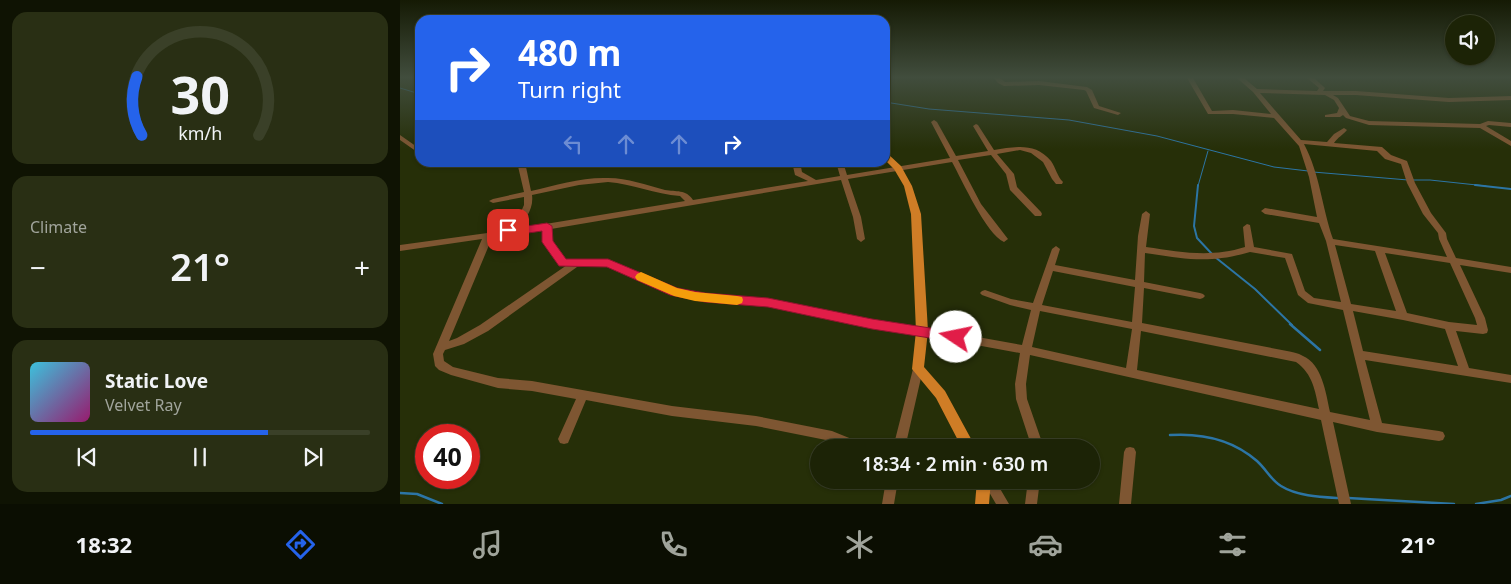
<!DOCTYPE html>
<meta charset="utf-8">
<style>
:root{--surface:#1c2306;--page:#292f14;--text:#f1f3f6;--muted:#a0a49b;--line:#3a4028;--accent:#2563eb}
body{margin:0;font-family:"Noto Sans",sans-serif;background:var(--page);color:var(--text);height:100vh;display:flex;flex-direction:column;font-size:19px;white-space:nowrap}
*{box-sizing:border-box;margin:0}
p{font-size:16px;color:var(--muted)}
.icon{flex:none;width:28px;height:28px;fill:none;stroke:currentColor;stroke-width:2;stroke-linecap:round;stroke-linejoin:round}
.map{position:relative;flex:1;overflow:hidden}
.drawer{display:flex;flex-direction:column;gap:12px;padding:12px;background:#0f1303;width:400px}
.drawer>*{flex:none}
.top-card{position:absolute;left:15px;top:15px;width:475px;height:152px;border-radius:15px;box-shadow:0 1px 4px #0004,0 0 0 1px var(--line);background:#2563eb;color:#fff;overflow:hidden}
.fabs{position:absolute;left:1045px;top:15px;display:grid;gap:10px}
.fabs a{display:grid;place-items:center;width:50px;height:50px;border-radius:50%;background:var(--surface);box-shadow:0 1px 4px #0004,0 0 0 1px var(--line);font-size:25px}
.speed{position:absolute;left:15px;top:424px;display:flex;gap:10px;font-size:25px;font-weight:700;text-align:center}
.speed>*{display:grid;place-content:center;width:65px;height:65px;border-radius:50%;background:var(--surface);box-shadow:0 1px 4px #0004,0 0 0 1px var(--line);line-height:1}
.speed .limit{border:8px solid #d22;background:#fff;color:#111}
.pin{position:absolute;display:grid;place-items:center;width:42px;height:42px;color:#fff;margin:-21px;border-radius:10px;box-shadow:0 2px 8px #0006}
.me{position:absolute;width:55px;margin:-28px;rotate:281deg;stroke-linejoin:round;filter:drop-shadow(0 0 4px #0008)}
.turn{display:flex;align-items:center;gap:18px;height:105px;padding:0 20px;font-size:22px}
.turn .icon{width:65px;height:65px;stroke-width:2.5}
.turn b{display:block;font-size:35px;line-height:42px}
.lanes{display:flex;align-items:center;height:48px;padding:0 20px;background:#0003;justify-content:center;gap:25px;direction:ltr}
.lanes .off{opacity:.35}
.big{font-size:38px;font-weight:600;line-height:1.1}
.drawer .tile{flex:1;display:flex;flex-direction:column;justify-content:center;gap:8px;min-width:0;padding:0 18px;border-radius:15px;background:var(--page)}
.drawer .dial{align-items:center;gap:0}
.dial svg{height:130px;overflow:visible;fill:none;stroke:var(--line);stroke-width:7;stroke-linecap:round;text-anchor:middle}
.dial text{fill:var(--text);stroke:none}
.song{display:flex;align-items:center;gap:15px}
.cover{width:60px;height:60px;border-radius:8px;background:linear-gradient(135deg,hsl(190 70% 55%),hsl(320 70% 35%))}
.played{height:5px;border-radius:2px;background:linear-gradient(90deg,var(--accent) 70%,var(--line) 70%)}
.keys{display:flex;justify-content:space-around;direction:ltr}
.heat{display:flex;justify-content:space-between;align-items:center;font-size:28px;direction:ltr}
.trip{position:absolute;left:410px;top:439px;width:290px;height:50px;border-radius:25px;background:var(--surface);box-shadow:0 1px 4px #0004,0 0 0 1px var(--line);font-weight:600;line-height:50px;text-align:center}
.menu{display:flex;height:80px;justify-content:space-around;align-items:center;background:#0b0e02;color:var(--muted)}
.menu .icon{width:35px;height:35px}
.menu .on{color:var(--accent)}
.menu b{font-size:22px;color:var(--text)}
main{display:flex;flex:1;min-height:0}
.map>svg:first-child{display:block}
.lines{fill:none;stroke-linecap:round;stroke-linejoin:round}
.stream-far2{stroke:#2c75a5;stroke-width:1}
.stream-far1{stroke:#2c75a5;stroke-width:2}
.stream{stroke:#2c75a5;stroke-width:2.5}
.minor{fill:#7e5632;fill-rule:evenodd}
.major{fill:#cf7d26;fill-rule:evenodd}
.route{fill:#e11d48;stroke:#92132f}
.slow{fill:#f59e0b}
</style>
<main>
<section class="drawer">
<div class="tile dial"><svg viewBox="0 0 100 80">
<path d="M14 69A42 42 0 1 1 86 69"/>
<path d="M14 69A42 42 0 0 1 11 33" stroke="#2563eb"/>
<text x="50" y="56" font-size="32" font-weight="700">30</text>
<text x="50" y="72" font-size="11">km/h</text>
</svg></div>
<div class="tile"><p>Climate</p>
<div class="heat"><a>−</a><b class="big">21°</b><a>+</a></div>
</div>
<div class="tile">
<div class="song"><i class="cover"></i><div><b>Static Love</b><p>Velvet Ray</p></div></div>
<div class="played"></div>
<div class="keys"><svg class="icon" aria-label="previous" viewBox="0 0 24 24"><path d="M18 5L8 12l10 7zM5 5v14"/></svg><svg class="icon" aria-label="pause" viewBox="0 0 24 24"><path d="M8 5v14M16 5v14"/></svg><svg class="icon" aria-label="next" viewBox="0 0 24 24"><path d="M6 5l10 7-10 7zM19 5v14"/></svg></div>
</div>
</section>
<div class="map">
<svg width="1111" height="504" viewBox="0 0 1111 504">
<rect width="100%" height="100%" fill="#262f08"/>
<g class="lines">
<path class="stream-far2" d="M0 88 20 94
M485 102 529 109 669 120 757 136 874 167 908 171
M913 172 1008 180
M1012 180H1030L1086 186
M798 186 808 151"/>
<path class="stream-far1" d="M798 185 794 226 797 238 812 254
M1075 185 1111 189
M815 257 855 289 892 325"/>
<path class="stream" d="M890 324 920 350
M770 435C802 433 832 439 857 461 866 469 871 480 881 486 897 496 920 497 938 498
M0 493 17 494 42 504
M948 498 1054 504
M1076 504 1101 500 1111 496"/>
<path class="minor" d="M594 78H600L605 82 639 81 687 87 692 90 699 106 721 113 718 115 694 108 686 91 684 90 639 85 604 86 598 83Z
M787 78H793L812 111 833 110 871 114 853 92 837 78H844L857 89 917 91 919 88 907 78H914L924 87 925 88 923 91H956L1049 98 1111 96V100L1049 102 956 95H933L938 98 950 116 969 121 1080 124 1088 121 1111 123V127L1089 125 1086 126 1111 141V146L1080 128 969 125 946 118 943 115 940 117H925V115L937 113 939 108 934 100 925 95 860 93 901 140 927 142 934 134 944 128 947 130C943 135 938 137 934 143L982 147 991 155 1007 161 1015 183 1031 213 1046 233 1047 239 1056 258 1111 267V273L1060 265 1085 318 1088 330 1087 333 1083 334 1056 331 1069 368 1111 375V383L965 360 982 423 1039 431 1043 432 1045 436 1043 440 1039 441 977 432 933 422 951 504H939L921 420 630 355 626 384 627 399 644 448H632L616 399 615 384 620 353 522 335 472 328 368 305 295 300 271 294 215 269 199 265 177 267 88 331 64 344 45 350 43 354 44 361 53 367 98 378 132 381 272 406 356 416 432 431 464 444 466 448H446L431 441 356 426 272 416 186 400 168 443 164 444 160 443 158 439 176 399 132 391 98 388 51 375 39 370 35 366 33 354 82 239 0 251V245L102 231 120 214 124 205V197L93 203 89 201 93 199 124 192 117 162H125L131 191C156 185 182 177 208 178 228 178 246 185 265 190 276 192 286 189 293 200L408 181 395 175 392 162H400L402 172 416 180 440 176 436 162H443L447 175 550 158 531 122 534 120 537 122 556 156 588 151 573 126 576 124 578 125 594 150C615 147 635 142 651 161 656 168 657 176 663 182L662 184H656L652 179 643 162 631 153 620 150 597 154 614 174 617 187 641 212 642 214 641 216H635L610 190 606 174 591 155 558 160 581 204 608 239 604 242C586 234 562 180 552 162L448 179 461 217 465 239 461 242 457 239 453 217 441 180 151 229 152 242 164 259 175 261 199 259 217 263 276 289 295 294 368 299 472 320 522 327 622 345 631 310 610 305 582 295 580 293 582 291 585 290 611 299 633 303 652 249 656 246 660 249 655 265 735 280 738 236 742 214 746 211 750 214 746 247C781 252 810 258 845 247L843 227 847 224 850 225 854 247 892 254 905 291 914 298 941 302 926 241 919 223 865 214 861 211 865 208 917 217 909 177 899 146 874 118 833 114H808ZM904 144 977 151 985 159 1001 164 1007 183 1023 214 1038 233 1039 239 1047 257 933 239C922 208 920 174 904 144ZM208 182C232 184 255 194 280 196L285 201 115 229C125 221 134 209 132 195L179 185ZM143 230 144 242 158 263 167 265 80 325 57 338 49 341 92 238ZM935 245 975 251 996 311 951 304ZM850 252 885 258 898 295 908 303 943 310 970 420 930 412C926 393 922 364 903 356 898 353 892 352 887 351L742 323 744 288 800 299 803 298 805 296 803 294 800 293 744 282 745 253C786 259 809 264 850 252ZM985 253 1050 263 1075 318 1077 325 1049 322 1007 313ZM653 271 735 287 732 322 642 305ZM640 311 732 329 726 368 632 347ZM953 311 1003 320 1045 329 1058 366 963 351ZM741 331 896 362C913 374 915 391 919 409L737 370Z
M0 135 20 149V154L0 140Z
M518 365 522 366 523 369 505 448H493L513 369 514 366Z
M730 447 734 448 736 452 731 504H719L724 452 726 448Z
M486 480H498L494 504H482Z
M582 480H595L609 504H596Z
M628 480H640L637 504H625Z"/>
<path class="major" d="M485 154H488L501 166 512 186 521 214 528 331 524 367 545 391 576 448H562L536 398 512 369 516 331 511 214 504 186 494 169 485 160Z
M577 480H591L589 504H575Z"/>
</g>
<linearGradient id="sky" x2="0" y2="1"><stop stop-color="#151a04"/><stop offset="0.52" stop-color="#414d3d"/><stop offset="1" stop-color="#414d3d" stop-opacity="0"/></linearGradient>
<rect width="1111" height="149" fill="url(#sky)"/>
<path class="route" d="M147 223 152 226 153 241 166 259H208L277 288 305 293 368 298 472 319 556 332 561 334 563 337 561 341 556 342 472 329 368 307 305 302 270 295 207 267 159 266 142 242V231L101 237 96 234 108 226 113 228Z"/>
<path class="slow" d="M241 272 277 288 295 292 337 296 342 297 343 300 342 303 337 305 295 301 274 296 237 280 235 277 237 274Z"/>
</svg>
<div class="fabs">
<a><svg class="icon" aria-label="sound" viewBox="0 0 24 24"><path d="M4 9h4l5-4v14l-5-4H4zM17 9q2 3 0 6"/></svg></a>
</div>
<div class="speed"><div class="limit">40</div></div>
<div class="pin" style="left:108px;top:230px;background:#d93025"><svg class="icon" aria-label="arrive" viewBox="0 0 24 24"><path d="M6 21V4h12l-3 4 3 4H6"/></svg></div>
<svg class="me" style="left:556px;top:337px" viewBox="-20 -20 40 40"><circle r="19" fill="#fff"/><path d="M0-13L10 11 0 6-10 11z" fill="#e11d48"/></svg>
<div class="trip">18:34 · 2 min · 630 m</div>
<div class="top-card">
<div class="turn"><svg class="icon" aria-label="right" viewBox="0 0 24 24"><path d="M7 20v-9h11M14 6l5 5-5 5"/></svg><div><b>480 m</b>Turn right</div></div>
<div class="lanes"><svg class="icon off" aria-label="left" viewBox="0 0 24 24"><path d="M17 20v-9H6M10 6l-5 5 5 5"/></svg><svg class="icon off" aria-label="ahead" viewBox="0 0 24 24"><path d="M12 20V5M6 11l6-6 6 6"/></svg><svg class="icon off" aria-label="ahead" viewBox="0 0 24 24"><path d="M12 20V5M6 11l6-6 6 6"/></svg><svg class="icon" aria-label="right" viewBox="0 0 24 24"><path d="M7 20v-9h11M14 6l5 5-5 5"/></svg></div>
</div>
</div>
</main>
<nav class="menu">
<b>18:32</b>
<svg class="icon on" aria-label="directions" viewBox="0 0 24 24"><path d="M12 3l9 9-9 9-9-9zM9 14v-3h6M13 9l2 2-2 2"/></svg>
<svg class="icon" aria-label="music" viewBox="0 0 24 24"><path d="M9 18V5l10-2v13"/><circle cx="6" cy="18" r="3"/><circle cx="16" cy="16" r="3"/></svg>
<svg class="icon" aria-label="phone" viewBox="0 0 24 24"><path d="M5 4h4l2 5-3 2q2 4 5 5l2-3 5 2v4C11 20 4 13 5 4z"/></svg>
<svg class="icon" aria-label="climate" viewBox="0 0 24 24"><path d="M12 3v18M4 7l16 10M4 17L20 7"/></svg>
<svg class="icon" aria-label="car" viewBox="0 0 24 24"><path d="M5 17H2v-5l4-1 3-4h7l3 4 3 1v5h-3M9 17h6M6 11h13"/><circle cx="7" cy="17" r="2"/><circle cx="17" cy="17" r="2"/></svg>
<svg class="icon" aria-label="filters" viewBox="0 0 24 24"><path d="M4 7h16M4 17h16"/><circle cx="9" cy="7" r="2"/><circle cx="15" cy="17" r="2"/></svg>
<b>21°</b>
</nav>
